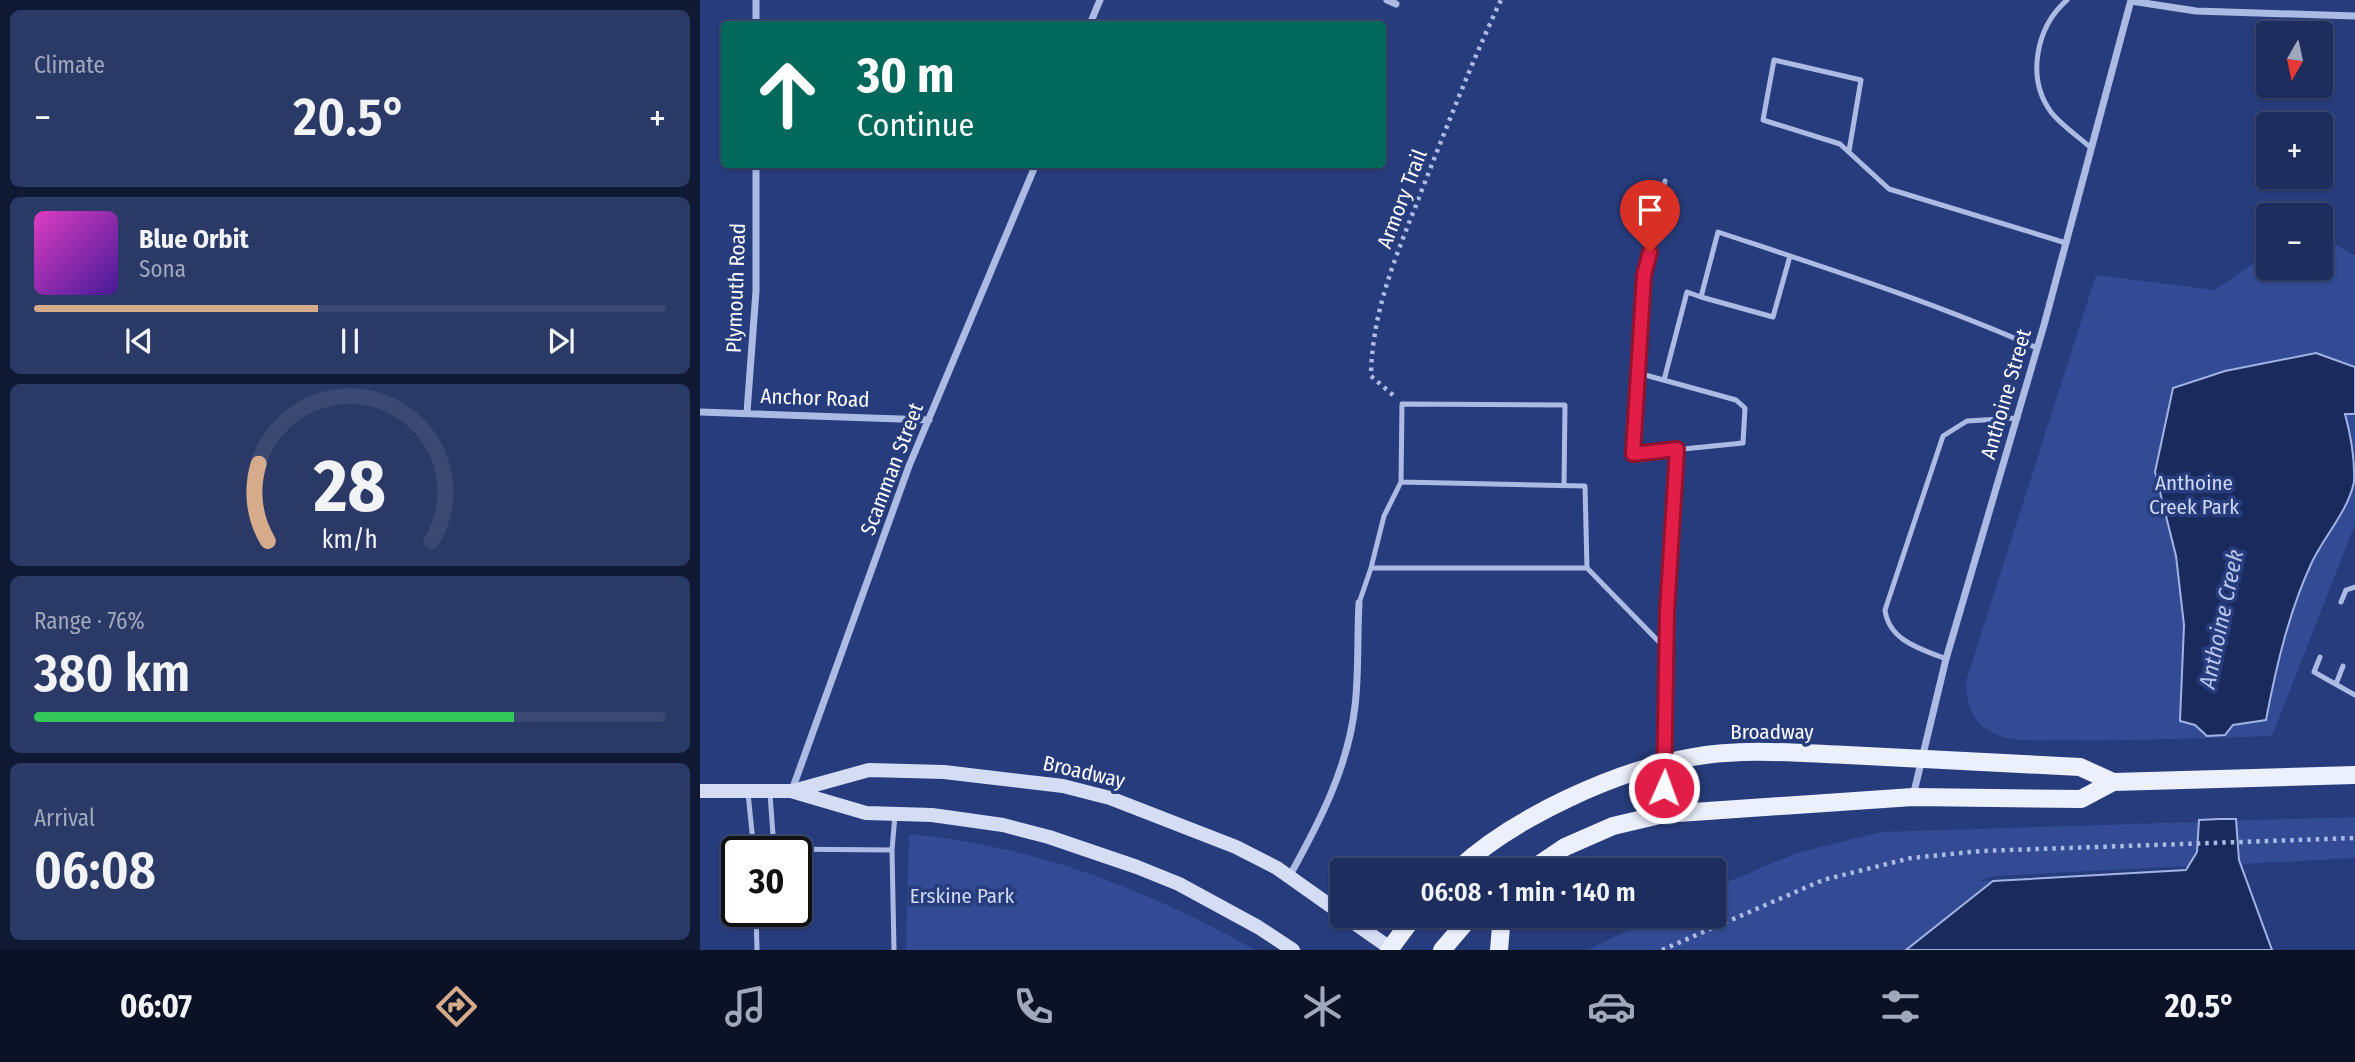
<!DOCTYPE html>
<meta charset="utf-8">
<style>
:root{--surface:#1d2d5d;--page:#2a3966;--text:#f1f3f6;--muted:#a0a8bc;--line:#3b4972;--accent:#d6ab8b}
body{margin:0;font-family:"Fira Sans Condensed",sans-serif;background:var(--page);color:var(--text);height:100vh;display:flex;flex-direction:column;font-size:26px;white-space:nowrap}
*{box-sizing:border-box;margin:0}
p{font-size:23px;color:var(--muted)}
.icon{flex:none;width:38px;height:38px;fill:none;stroke:currentColor;stroke-width:2;stroke-linecap:round;stroke-linejoin:round}
.map{position:relative;flex:1;overflow:hidden}
.sheet{display:flex;flex-direction:column;gap:10px;padding:10px;background:#101933;width:700px}
.sheet>*{flex:none}
.banner{position:absolute;left:21px;top:21px;width:665px;height:147px;border-radius:7px;box-shadow:0 2px 5px #0004,0 0 0 2px var(--line);background:#00695c;color:#fff;overflow:hidden}
.needle{width:46px;rotate:189deg}
.buttons{position:absolute;left:1556px;top:21px;display:grid;gap:14px}
.buttons a{display:grid;place-items:center;width:77px;height:77px;border-radius:7px;background:var(--surface);box-shadow:0 2px 5px #0004,0 0 0 2px var(--line);font-size:35px}
.speed{position:absolute;left:21px;top:836px;display:flex;gap:14px;font-size:35px;font-weight:700;text-align:center}
.speed>*{display:grid;place-content:center;width:91px;height:91px;border-radius:50%;background:var(--surface);box-shadow:0 2px 5px #0004,0 0 0 2px var(--line);line-height:1}
.speed .limit{border:4px solid #111;border-radius:10px;background:#fff;color:#111}
.pin{position:absolute;display:grid;place-items:center;width:60px;height:60px;color:#fff;margin:-72px -30px;border-radius:50% 50% 50% 0;rotate:-45deg;box-shadow:0 0 7px #0007}
.pin .icon{rotate:45deg}
.me{position:absolute;width:77px;margin:-38px;rotate:2deg;stroke-linejoin:round;filter:drop-shadow(0 0 5px #0008)}
.turn{display:flex;align-items:center;gap:24px;height:147px;padding:0 21px;font-size:32px}
.turn .icon{width:91px;height:91px;stroke-width:2.5}
.turn b{display:block;font-size:49px;line-height:60px}
.big{font-size:52px;font-weight:600;line-height:1.1}
.sheet .card{flex:1;display:flex;flex-direction:column;justify-content:center;gap:10px;min-width:0;padding:0 24px;border-radius:10px;background:var(--page)}
.sheet .dial{align-items:center;gap:0}
.dial svg{height:182px;overflow:visible;fill:none;stroke:var(--line);stroke-width:7;stroke-linecap:round;text-anchor:middle}
.dial text{fill:var(--text);stroke:none}
.song{display:flex;align-items:center;gap:21px}
.cover{width:84px;height:84px;border-radius:10px;background:linear-gradient(135deg,hsl(310 70% 55%),hsl(260 70% 35%))}
.played{height:7px;border-radius:4px;background:linear-gradient(90deg,var(--accent) 45%,var(--line) 45%)}
.keys{display:flex;justify-content:space-around;direction:ltr}
.heat{display:flex;justify-content:space-between;align-items:center;font-size:38px;direction:ltr}
.charge{height:10px;border-radius:5px;background:linear-gradient(90deg,#34c759 76%,var(--line) 0)}
.trip{position:absolute;left:630px;top:858px;width:396px;height:70px;border-radius:7px;background:var(--surface);box-shadow:0 2px 5px #0004,0 0 0 2px var(--line);font-weight:600;line-height:70px;text-align:center}
.tab-bar{display:flex;height:112px;justify-content:space-around;align-items:center;background:#0c1225;color:var(--muted)}
.tab-bar .icon{width:49px;height:49px}
.tab-bar .active{color:var(--accent)}
.tab-bar b{font-size:32px;color:var(--text)}
main{display:flex;flex:1;min-height:0}
.map>svg:first-child{display:block}
.green{fill:#324b94;fill-rule:evenodd}
.water{fill:#1b2a5d;stroke:#a1b3e5;stroke-width:2}
.lines{fill:none;stroke-linecap:round;stroke-linejoin:round}
.path{stroke:#acbbe4;stroke-width:4.5;stroke-dasharray:3.5 5;stroke-linecap:butt}
.service{stroke:#acbbe4;stroke-width:5}
.minor{stroke:#acbbe4;stroke-width:7}
.secondary{stroke:#d5ddf4;stroke-width:14}
.primary{stroke:#eceffc;stroke-width:18}
.route-casing{stroke:#92132f;stroke-width:18}
.route{stroke:#e11d48;stroke-width:12}
.labels{text-anchor:middle;dominant-baseline:central;stroke-width:7;stroke-linejoin:round;paint-order:stroke}
.street-label{font-size:21px;fill:#fff;stroke:#273c7c}
.park-label{font-size:21px;fill:#cfd8f4;stroke:#273c7c}
.water-label{font-size:23px;font-style:italic;fill:#b8c5ec;stroke:#273c7c}
</style>
<main>
<section class="sheet">
<div class="card"><p>Climate</p>
<div class="heat"><a>−</a><b class="big">20.5°</b><a>+</a></div>
</div>
<div class="card">
<div class="song"><i class="cover"></i><div><b>Blue Orbit</b><p>Sona</p></div></div>
<div class="played"></div>
<div class="keys"><svg class="icon" aria-label="previous" viewBox="0 0 24 24"><path d="M18 5L8 12l10 7zM5 5v14"/></svg><svg class="icon" aria-label="pause" viewBox="0 0 24 24"><path d="M8 5v14M16 5v14"/></svg><svg class="icon" aria-label="next" viewBox="0 0 24 24"><path d="M6 5l10 7-10 7zM19 5v14"/></svg></div>
</div>
<div class="card dial"><svg viewBox="0 0 100 80">
<path d="M14 69A42 42 0 1 1 86 69"/>
<path d="M14 69A42 42 0 0 1 10 35" stroke="#d6ab8b"/>
<text x="50" y="56" font-size="32" font-weight="700">28</text>
<text x="50" y="72" font-size="11">km/h</text>
</svg></div>
<div class="card"><p>Range · 76%</p><b class="big">380 km</b><div class="charge"></div></div>
<div class="card"><p>Arrival</p><b class="big">06:08</b></div>
</section>
<div class="map">
<svg width="1655" height="950" viewBox="0 0 1655 950">
<rect width="100%" height="100%" fill="#273c7c"/>
<path class="green" d="M1621 238 1655 255V524L1572 736C1504 738 1436 741 1369 740 1344 739 1312 745 1290 731 1271 721 1266 701 1266 681L1396 275 1515 290 1568 253V268H1620Z
M1655 817V858L1541 864 1572 950H888L959 915H1013V888L1097 853 1181 832ZM1488 866 1486 870 1280 881 1294 876Z
M209 834C332 845 449 890 555 950H206Z"/>
<path class="water" d="M1616 353 1655 367V414H1645C1651 436 1655 458 1654 482 1648 511 1625 535 1612 562 1589 611 1576 667 1566 720L1533 725 1525 735 1507 736 1495 725 1480 721 1484 625 1476 556 1455 472 1473 388 1525 371Z
M1520 819H1536L1539 860 1572 950H1206L1293 881 1486 870 1497 852 1499 820Z"/>
<g class="lines">
<path class="path" d="M693 395 671 376C672 307 699 250 723 187 748 124 772 61 801 0
M962 950 1123 880 1211 858 1281 851 1655 838"/>
<path class="service" d="M1367 0C1336 27 1326 78 1351 112 1361 125 1379 137 1391 148
M1149 151 1161 80 1074 60 1063 120 1140 144 1189 189 1366 243
M1090 256 1073 317 1001 297 1018 232C1126 268 1233 302 1337 348
M938 373 1036 400 1045 408 1043 443 933 454 944 275 965 181
M964 380 987 292 1001 297
M701 482 702 404 865 405 864 486
M671 568 684 516 701 482 885 486 887 568
M1641 602 1646 590 1655 587
M659 603 671 568H887L966 649
M966 649 977 449
M1620 657 1614 672 1655 695
M1246 659C1221 649 1189 641 1185 610L1243 436 1267 421 1318 418
M1636 684 1643 666
M48 793 54 852
M70 794 74 849 192 850 194 950
M192 850 195 815
M56 912 57 950"/>
<path class="minor" d="M56 0V24
M687 0 696 4
M1431 1 1496 11 1655 16
M390 24 400 0
M0 412 229 420
M47 412 56 291V164
M92 790 209 466 336 164
M1213 796 1246 659 1344 325 1431 0
M964 813 966 649
M589 877C619 823 648 768 655 706 659 672 657 637 659 603"/>
<path class="secondary" d="M0 791H91L166 813 232 815 303 825 349 837 437 867 479 884 558 927 593 950
M93 791 169 770 244 772 363 786 410 798 536 847 577 868 642 914
M643 915 690 948"/>
<path class="primary" d="M757 870C814 817 917 770 993 757 1043 748 1097 753 1147 755 1224 759 1302 763 1380 767L1413 782 1655 775
M831 870 865 847 913 826 964 814 1213 797 1381 799 1413 782
M689 950 715 915
M742 950 772 915
M799 950 802 915"/>
</g>
<g class="lines">
<defs>
<path id="route" d="M950 252 944 275 933 454 977 449 967 612 964 788"/>
</defs>
<use href="#route" class="route-casing"/>
<use href="#route" class="route"/>
</g>
<g class="labels">
<g class="street-label">
<text transform="translate(702 199) rotate(-69)">Armory Trail</text>
<text transform="translate(36 288) rotate(-88)">Plymouth Road</text>
<text transform="translate(1306 394) rotate(-74)">Anthoine Street</text>
<text transform="translate(115 398) rotate(2)">Anchor Road</text>
<text transform="translate(192 469) rotate(-69)">Scamman Street</text>
<text x="1072" y="732">Broadway</text>
<text transform="translate(384 772) rotate(13)">Broadway</text>
</g>
<g class="park-label">
<text x="1494" y="483">Anthoine<tspan x="1494" dy="24">Creek Park</tspan></text>
<text x="262" y="896">Erskine Park</text>
</g>
<g class="water-label">
<text transform="translate(1521 619) rotate(-78)">Anthoine Creek</text>
</g>
</g>
</svg>
<div class="buttons">
<a><svg class="needle" viewBox="-14 -14 28 28"><path d="M0-13l5 13h-10z" fill="#e53935"/><path d="M0 13l5-13h-10z" fill="#a0a8bc"/></svg></a>
<a>+</a>
<a>−</a>
</div>
<div class="speed"><div class="limit">30</div></div>
<div class="pin" style="left:950px;top:252px;background:#d93025"><svg class="icon" aria-label="arrive" viewBox="0 0 24 24"><path d="M6 21V4h12l-3 4 3 4H6"/></svg></div>
<svg class="me" style="left:964px;top:788px" viewBox="-20 -20 40 40"><circle r="17" fill="#e11d48" stroke="#fff" stroke-width="3"/><path d="M0-11L8 9 0 5-8 9z" fill="#fff"/></svg>
<div class="trip">06:08 · 1 min · 140 m</div>
<div class="banner">
<div class="turn"><svg class="icon" aria-label="ahead" viewBox="0 0 24 24"><path d="M12 20V5M6 11l6-6 6 6"/></svg><div><b>30 m</b>Continue</div></div>
</div>
</div>
</main>
<nav class="tab-bar">
<b>06:07</b>
<svg class="icon active" aria-label="directions" viewBox="0 0 24 24"><path d="M12 3l9 9-9 9-9-9zM9 14v-3h6M13 9l2 2-2 2"/></svg>
<svg class="icon" aria-label="music" viewBox="0 0 24 24"><path d="M9 18V5l10-2v13"/><circle cx="6" cy="18" r="3"/><circle cx="16" cy="16" r="3"/></svg>
<svg class="icon" aria-label="phone" viewBox="0 0 24 24"><path d="M5 4h4l2 5-3 2q2 4 5 5l2-3 5 2v4C11 20 4 13 5 4z"/></svg>
<svg class="icon" aria-label="climate" viewBox="0 0 24 24"><path d="M12 3v18M4 7l16 10M4 17L20 7"/></svg>
<svg class="icon" aria-label="car" viewBox="0 0 24 24"><path d="M5 17H2v-5l4-1 3-4h7l3 4 3 1v5h-3M9 17h6M6 11h13"/><circle cx="7" cy="17" r="2"/><circle cx="17" cy="17" r="2"/></svg>
<svg class="icon" aria-label="filters" viewBox="0 0 24 24"><path d="M4 7h16M4 17h16"/><circle cx="9" cy="7" r="2"/><circle cx="15" cy="17" r="2"/></svg>
<b>20.5°</b>
</nav>
